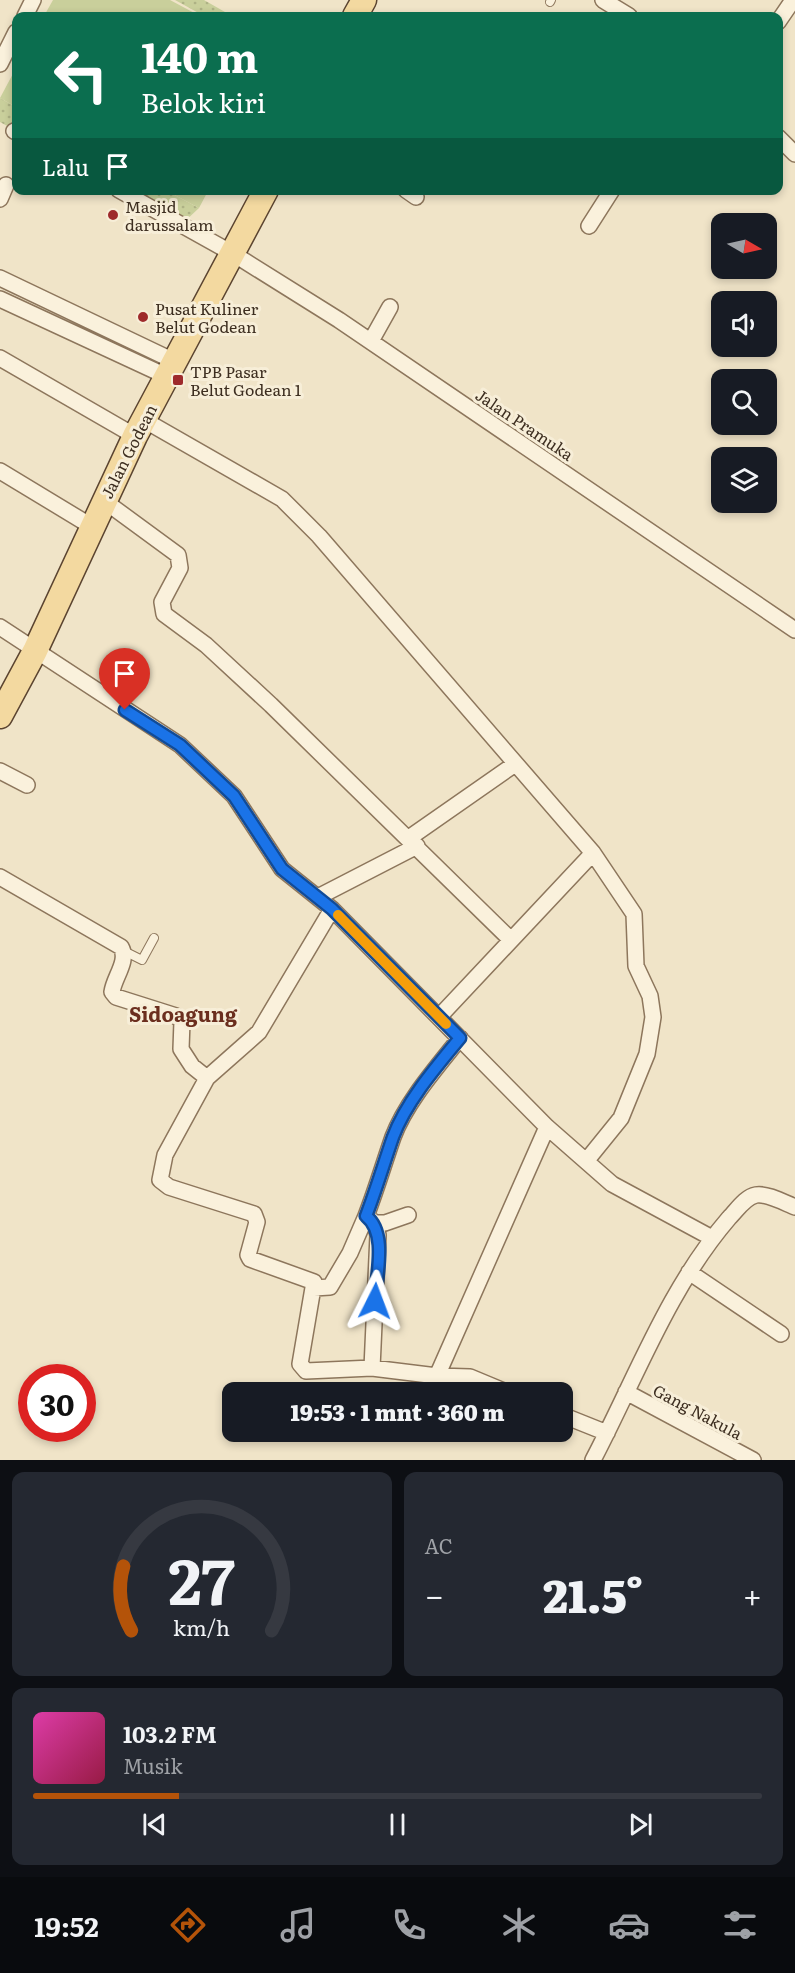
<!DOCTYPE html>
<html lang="id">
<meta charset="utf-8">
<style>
:root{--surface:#171b24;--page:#242831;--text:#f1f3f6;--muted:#9ea1a6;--line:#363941;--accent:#b45309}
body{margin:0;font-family:Literata,serif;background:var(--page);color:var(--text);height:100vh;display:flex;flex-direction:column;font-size:22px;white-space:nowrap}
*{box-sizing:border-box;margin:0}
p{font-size:20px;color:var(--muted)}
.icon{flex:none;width:33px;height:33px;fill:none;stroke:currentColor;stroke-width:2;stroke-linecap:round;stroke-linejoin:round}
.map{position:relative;height:1460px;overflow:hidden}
.side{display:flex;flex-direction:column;gap:12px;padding:12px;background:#0d0f14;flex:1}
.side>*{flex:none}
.guide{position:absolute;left:12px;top:12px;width:771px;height:183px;border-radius:12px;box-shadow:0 3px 9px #0003;background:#0b6e4f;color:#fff;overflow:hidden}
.needle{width:39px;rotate:99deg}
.controls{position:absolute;left:711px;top:213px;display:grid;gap:12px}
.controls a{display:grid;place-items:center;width:66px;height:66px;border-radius:12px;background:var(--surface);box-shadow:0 3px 9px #0003;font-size:30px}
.speed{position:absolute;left:18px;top:1364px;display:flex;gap:12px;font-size:30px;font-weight:700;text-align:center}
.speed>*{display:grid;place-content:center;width:78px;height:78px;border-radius:50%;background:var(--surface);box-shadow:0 3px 9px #0003;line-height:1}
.speed .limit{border:9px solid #d22;background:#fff;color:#111}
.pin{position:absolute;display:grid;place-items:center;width:51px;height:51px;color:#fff;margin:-62px -26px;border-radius:50% 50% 50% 0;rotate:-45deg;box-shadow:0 0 6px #0007}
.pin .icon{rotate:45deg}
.me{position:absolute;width:66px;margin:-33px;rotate:3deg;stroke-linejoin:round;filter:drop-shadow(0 0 4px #0008)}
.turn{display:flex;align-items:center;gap:21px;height:126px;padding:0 30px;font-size:27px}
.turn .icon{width:78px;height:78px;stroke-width:2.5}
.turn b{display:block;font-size:42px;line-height:51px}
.then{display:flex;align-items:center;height:57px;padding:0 30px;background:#0003;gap:12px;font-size:22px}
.big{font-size:45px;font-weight:800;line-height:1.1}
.side .widget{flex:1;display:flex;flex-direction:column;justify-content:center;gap:9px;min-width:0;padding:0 21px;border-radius:12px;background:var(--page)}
.side .dial{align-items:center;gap:0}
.dial svg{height:156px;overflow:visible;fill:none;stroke:var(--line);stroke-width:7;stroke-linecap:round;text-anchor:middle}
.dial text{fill:var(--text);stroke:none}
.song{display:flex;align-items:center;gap:18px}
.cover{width:72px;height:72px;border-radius:9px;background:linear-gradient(135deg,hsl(320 70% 55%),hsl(340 70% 35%))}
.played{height:6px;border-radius:3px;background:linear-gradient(90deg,var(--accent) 20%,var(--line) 20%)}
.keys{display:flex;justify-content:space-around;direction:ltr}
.heat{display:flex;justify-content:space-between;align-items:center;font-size:33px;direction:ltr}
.side .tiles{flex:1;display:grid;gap:12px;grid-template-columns:1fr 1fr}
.widget:last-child{grid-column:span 2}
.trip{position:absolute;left:222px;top:1382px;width:351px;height:60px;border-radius:12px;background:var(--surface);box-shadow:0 3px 9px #0003;font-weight:800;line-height:60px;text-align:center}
.tab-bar{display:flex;height:96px;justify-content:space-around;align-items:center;background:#090b0e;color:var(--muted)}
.tab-bar .icon{width:42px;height:42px}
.tab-bar .active{color:var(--accent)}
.tab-bar b{font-size:27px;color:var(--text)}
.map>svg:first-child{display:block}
.park{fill:url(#park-dots)}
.pitch{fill:#c9cf9b}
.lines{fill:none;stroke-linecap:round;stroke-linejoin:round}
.lane-casing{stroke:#8d765c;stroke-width:10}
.street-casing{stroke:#8d765c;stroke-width:18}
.primary-casing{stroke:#5b4430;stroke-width:27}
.lane{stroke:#faf1dc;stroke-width:8}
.street{stroke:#faf1dc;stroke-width:15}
.primary{stroke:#f3d9a0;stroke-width:24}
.route-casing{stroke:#114b97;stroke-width:15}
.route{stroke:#1a73e8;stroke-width:10}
.slow{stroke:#f59e0b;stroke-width:10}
.poi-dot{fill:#9e2a2b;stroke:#f7eed8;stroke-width:2}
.labels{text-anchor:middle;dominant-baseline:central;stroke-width:6;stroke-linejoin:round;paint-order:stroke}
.poi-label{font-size:16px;fill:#3d2e20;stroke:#f7eed8;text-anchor:start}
.street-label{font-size:16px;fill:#3d2e20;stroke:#f7eed8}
.quarter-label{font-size:20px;font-weight:bold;fill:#6b2e1e;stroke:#f7eed8}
</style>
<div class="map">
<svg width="795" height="1460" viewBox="0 0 795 1460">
<defs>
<pattern id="park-dots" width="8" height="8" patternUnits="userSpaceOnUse" patternTransform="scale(1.5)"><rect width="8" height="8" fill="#c9cf9b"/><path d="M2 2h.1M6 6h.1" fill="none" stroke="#aeb285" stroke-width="1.8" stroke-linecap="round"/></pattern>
</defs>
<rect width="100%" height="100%" fill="#f0e4c8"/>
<path class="park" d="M175 0H204L232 16H204Z
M0 98 16 107V131L0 122Z
M122 191H167L199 208 182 224Z"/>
<path class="pitch" d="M53 0H170L200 16H44Z
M16 68V107L0 98Z
M167 191 208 190V191L199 208Z"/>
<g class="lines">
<defs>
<path id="lane" d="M550 2 551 0
M124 951 142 960 154 938"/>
<path id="street" d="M603 0 629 16
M25 16 33 0
M778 22 793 0
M0 64 16 32
M14 131 16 132
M778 137 795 154
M119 190 232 253 339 320 795 630
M406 190 416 197
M0 199 6 185
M589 226 612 190
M0 278 174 361
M0 299 166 376
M371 341 390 307
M0 358 135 436
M144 420 282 499 319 536 593 853 634 914 636 966 650 996 653 1017 647 1054 621 1118 587 1160
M0 471 91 526
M103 500 178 555 180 568 162 602 164 614 206 645 271 705 511 940
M0 627 180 745 234 796 282 869 332 909 547 1127 612 1184 712 1238
M0 771 27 785
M409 838 515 764
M0 877 121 947C129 961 114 977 112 992L116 997 176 1016 182 1021 181 1049 192 1066 207 1078
M318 897 417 846
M332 909 259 1032 207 1078 165 1155 160 1180 169 1187 254 1214 257 1222 248 1255 250 1259 314 1282 300 1364 306 1371 372 1368 437 1376 470 1377 506 1392
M439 1017 593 853
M375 1223H385L408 1215
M689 1272 781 1334
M314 1288 330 1287 350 1253 366 1216
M372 1368 378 1235 375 1223 366 1216C376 1190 384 1163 393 1137 406 1102 437 1067 460 1038
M437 1376 547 1127
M626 1392 753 1460
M562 1415 607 1433
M593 1460C636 1378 668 1289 729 1218 737 1210 745 1197 756 1195 767 1193 785 1203 795 1207"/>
<path id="primary" d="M355 16 364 0
M0 716 35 651 135 436 266 190"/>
</defs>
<use href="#lane" class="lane-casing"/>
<use href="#street" class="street-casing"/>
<use href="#primary" class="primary-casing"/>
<use href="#lane" class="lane"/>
<use href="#street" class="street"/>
<use href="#primary" class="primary"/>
</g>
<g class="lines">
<defs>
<path id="route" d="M125 710 180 745 234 796 282 869 332 909 460 1038C436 1067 406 1102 393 1137 384 1163 376 1190 366 1216 388 1233 376 1276 375 1301"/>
</defs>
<use href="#route" class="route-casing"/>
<use href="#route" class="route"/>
<path class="slow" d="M338 915 446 1024"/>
</g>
<g class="poi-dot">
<circle cx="113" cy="215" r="6"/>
<circle cx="143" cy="317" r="6"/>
<rect x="172" y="374" width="12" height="12" rx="3"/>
</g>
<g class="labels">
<g class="poi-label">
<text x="125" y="206">Masjid<tspan x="125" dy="18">darussalam</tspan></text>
<text x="155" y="308">Pusat Kuliner<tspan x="155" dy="18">Belut Godean</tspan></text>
<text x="190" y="371">TPB Pasar<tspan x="190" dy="18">Belut Godean 1</tspan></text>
</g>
<g class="street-label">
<text transform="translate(525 424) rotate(34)">Jalan Pramuka</text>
<text transform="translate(128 451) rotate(-63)">Jalan Godean</text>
<text transform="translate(698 1411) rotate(28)">Gang Nakula</text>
</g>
<g class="quarter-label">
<text x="183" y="1013">Sidoagung</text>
</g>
</g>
</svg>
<div class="controls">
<a><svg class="needle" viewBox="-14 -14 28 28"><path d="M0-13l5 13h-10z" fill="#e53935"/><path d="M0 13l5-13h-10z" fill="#9ea1a6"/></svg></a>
<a><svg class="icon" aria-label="sound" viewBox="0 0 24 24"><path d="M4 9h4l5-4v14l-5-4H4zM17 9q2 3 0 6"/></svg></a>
<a><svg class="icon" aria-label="search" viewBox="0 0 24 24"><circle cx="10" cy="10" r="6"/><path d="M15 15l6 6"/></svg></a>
<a><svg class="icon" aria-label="layers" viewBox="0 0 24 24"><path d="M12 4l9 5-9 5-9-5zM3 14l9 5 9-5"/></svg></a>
</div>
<div class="speed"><div class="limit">30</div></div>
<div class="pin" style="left:125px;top:710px;background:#d93025"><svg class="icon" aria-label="arrive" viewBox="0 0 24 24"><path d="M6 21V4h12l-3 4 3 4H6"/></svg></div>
<svg class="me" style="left:375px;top:1301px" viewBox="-20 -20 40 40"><path d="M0-17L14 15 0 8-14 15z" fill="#1a73e8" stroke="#fff" stroke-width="4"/></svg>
<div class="trip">19:53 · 1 mnt · 360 m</div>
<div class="guide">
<div class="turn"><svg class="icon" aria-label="left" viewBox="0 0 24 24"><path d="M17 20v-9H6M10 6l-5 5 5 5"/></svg><div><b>140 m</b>Belok kiri</div></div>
<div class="then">Lalu<svg class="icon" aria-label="arrive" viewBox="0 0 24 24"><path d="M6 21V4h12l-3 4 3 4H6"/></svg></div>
</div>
</div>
<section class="side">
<div class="tiles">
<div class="widget dial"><svg viewBox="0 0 100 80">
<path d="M14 69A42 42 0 1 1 86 69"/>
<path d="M14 69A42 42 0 0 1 10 36" stroke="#b45309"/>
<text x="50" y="56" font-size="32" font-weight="700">27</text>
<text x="50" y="72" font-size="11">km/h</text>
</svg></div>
<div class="widget"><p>AC</p>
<div class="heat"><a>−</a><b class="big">21.5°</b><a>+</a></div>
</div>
<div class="widget">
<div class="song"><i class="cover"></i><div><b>103.2 FM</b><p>Musik</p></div></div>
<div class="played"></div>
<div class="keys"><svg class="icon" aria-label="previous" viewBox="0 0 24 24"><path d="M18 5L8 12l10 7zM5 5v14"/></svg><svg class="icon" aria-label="pause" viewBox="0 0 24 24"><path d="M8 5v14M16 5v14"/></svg><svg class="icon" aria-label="next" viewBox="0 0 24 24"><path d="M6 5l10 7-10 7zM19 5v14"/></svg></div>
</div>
</div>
</section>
<nav class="tab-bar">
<b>19:52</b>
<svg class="icon active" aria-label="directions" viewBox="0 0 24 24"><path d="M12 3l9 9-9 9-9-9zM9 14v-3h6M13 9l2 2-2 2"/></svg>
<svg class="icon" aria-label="music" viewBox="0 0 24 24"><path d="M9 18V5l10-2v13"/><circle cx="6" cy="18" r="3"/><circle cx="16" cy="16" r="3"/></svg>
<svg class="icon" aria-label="phone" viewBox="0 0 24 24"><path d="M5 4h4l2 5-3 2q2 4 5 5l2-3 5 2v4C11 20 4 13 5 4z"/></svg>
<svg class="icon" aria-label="climate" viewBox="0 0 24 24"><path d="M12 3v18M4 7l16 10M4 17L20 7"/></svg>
<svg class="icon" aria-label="car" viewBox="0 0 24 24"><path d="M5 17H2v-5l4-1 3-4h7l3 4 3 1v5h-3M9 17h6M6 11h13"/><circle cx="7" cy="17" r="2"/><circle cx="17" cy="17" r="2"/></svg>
<svg class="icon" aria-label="filters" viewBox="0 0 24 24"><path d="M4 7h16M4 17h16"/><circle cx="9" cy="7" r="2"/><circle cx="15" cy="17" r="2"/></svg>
</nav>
